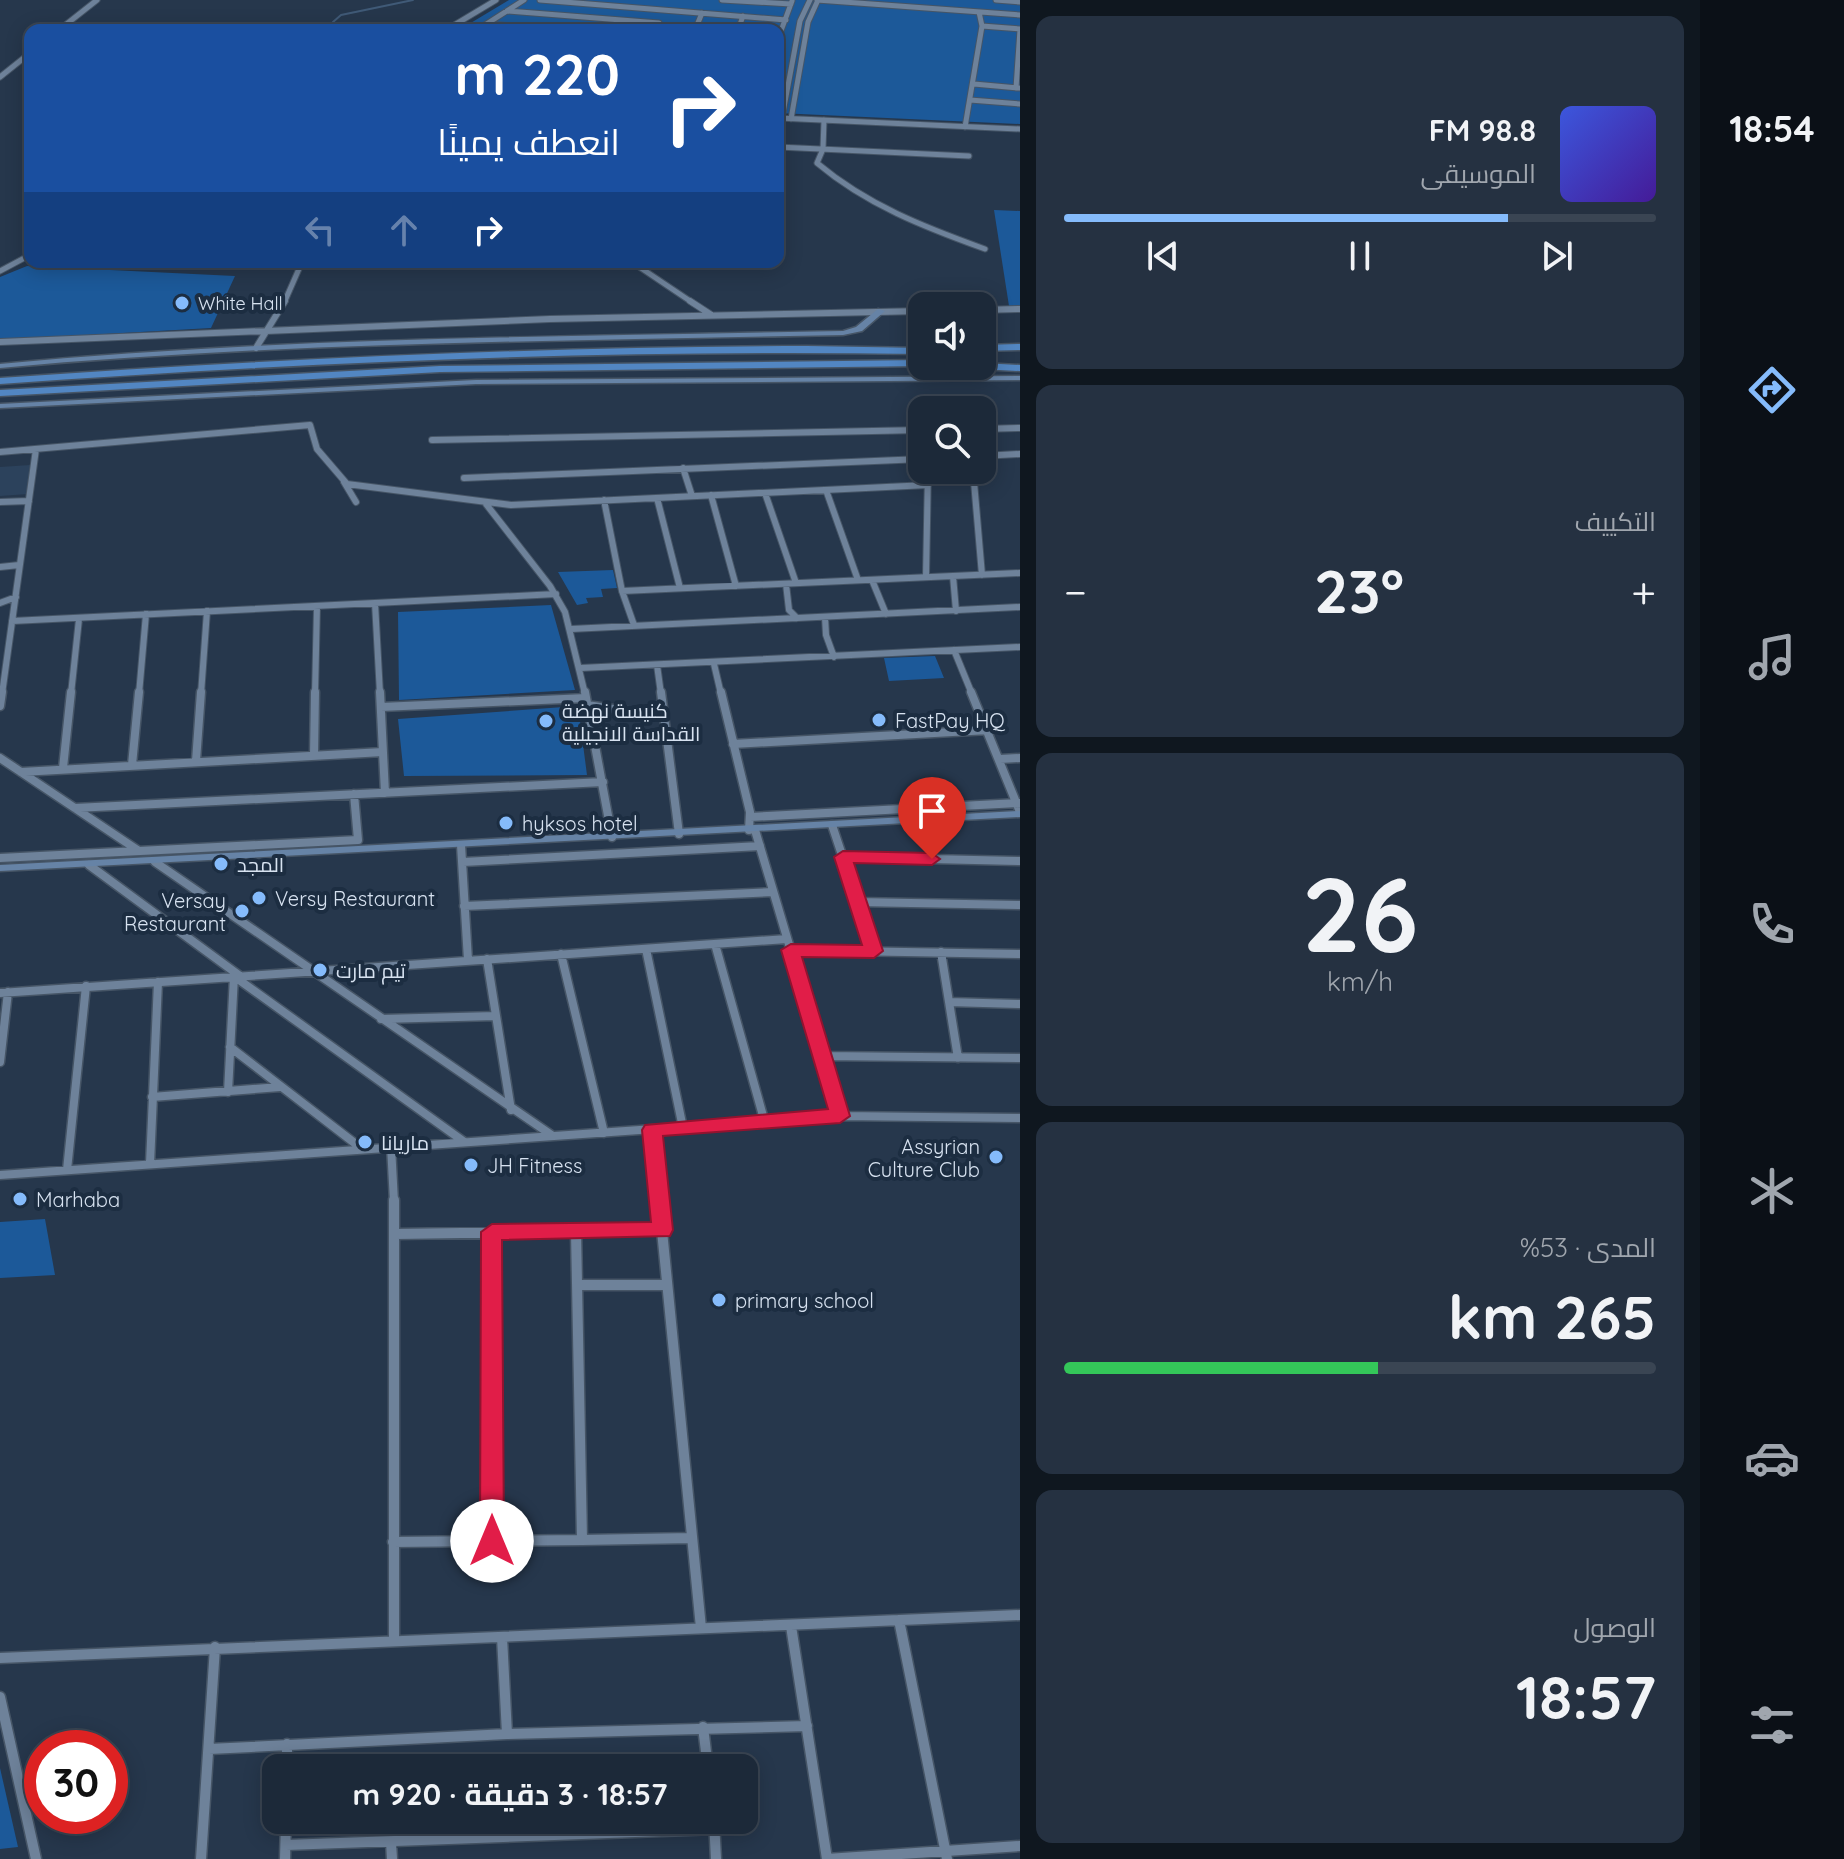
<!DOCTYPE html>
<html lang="ar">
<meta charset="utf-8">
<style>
:root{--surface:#1c2939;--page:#253141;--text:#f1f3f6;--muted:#a0a6ae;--line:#3a4553;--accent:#85bbfb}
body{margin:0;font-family:Quicksand,Cairo,sans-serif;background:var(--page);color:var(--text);direction:rtl;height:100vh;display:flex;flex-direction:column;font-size:30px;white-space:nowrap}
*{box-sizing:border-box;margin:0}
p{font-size:26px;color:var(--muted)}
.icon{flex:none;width:44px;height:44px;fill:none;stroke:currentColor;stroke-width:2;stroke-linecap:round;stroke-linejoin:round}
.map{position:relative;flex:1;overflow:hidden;direction:ltr}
.drawer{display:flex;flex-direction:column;gap:16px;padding:16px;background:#0f171f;width:680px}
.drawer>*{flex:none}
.hud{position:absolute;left:24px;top:24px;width:760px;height:244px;border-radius:16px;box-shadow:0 4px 20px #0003,0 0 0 2px var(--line);direction:rtl;background:#1a4fa0;color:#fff;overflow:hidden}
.buttons{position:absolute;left:908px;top:292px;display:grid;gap:16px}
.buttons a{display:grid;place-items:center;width:88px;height:88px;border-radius:16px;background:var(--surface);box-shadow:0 4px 20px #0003,0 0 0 2px var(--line);font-size:40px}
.speed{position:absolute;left:24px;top:1730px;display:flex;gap:16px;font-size:40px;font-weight:700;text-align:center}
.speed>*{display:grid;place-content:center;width:104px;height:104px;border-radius:50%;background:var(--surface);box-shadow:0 4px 20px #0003,0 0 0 2px var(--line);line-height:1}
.speed .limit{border:12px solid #d22;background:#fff;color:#111}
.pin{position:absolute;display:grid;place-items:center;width:68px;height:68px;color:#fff;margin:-82px -34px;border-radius:50% 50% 50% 0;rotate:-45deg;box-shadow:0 0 8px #0007}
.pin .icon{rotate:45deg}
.me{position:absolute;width:88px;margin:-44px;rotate:0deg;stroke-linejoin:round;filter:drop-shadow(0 0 6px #0008)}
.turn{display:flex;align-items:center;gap:28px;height:168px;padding:0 32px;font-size:36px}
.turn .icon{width:104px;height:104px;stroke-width:2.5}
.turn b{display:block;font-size:56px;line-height:68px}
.lanes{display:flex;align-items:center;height:76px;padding:0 32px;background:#0003;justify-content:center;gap:40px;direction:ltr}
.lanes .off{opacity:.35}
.big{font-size:60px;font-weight:700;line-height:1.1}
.drawer .widget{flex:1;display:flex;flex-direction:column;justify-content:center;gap:12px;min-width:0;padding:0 28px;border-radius:16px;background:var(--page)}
.drawer .dial{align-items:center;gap:0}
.dial b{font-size:104px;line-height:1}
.song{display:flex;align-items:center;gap:24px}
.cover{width:96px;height:96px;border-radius:12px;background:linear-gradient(135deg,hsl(230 70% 55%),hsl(260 70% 35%))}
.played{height:8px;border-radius:4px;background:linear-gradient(90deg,var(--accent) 75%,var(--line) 75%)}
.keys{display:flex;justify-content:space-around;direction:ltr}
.heat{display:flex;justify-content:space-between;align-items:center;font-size:44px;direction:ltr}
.charge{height:12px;border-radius:6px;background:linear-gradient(90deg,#34c759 53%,var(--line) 0)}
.trip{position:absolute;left:262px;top:1754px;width:496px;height:80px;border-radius:16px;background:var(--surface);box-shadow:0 4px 20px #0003,0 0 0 2px var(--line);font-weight:700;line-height:80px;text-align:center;direction:rtl}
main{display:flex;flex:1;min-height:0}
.tab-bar{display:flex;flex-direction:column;width:144px;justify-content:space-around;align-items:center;background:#0b1017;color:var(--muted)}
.tab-bar .icon{width:56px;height:56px}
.tab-bar .current{color:var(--accent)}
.tab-bar b{font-size:36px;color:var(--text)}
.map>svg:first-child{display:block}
.built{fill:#2c425c}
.green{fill:#1c5999}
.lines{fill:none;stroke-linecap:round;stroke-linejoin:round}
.stream{stroke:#405a77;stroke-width:2}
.street-far3-casing{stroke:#465566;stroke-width:7}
.street-far2-casing{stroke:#465566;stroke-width:8}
.street-far1-casing{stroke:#465566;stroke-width:11}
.street-casing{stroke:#465566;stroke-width:13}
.secondary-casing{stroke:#465566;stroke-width:3}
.highway-casing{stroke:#465566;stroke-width:3}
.street-far3{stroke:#6e829a;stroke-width:5}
.street-far2{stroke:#6e829a;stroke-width:6}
.street-far1{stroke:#6e829a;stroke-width:8}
.street{stroke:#6e829a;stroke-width:10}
.secondary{fill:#6683a6;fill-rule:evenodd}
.highway{fill:#5286c2;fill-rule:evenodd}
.route{fill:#e11d48;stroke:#92132f;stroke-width:2}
.poi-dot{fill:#85bbfb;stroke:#1c2d41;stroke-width:3}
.labels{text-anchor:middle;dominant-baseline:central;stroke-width:8;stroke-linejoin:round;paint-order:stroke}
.far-poi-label{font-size:18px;fill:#d7e2f0;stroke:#1c2d41;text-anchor:start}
.poi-label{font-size:20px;fill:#d7e2f0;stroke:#1c2d41;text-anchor:start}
</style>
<main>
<nav class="tab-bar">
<b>18:54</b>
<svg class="icon current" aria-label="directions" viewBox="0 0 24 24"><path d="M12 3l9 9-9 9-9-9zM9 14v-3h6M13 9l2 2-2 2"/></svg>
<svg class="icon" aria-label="music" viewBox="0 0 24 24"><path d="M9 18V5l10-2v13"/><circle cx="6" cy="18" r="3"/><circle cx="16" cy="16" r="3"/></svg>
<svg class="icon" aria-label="phone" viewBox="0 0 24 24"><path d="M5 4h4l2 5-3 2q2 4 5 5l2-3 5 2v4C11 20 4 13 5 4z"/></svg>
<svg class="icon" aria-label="climate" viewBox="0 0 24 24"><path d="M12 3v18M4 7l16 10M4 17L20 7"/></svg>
<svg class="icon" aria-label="car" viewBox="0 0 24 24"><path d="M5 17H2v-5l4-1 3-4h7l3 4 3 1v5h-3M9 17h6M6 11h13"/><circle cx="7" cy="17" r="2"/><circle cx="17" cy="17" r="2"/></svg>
<svg class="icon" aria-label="filters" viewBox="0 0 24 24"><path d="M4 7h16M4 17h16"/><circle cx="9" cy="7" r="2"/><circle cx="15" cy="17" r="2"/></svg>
</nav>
<section class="drawer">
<div class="widget">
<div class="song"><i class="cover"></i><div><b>98.8 FM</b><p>الموسيقى</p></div></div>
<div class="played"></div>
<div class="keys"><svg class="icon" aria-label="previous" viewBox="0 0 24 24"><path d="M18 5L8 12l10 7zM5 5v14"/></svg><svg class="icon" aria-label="pause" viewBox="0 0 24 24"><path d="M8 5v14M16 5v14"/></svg><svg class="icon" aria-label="next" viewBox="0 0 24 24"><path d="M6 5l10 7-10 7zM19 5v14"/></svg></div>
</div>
<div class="widget"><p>التكييف</p>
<div class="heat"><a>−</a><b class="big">23°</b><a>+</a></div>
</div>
<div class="widget dial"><b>26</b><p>km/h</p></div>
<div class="widget"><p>المدى · 53%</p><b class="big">265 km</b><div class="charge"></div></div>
<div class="widget"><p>الوصول</p><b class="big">18:57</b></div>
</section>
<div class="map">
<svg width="1020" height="1859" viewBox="0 0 1020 1859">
<rect width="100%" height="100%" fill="#26374c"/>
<path class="built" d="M30 465 28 494 0 496V467Z"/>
<path class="green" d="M509 0H1020V124L778 113V30H459Z
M994 210 1020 211V306H1009Z
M27 266 235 276 211 328 0 340V277Z
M613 570 617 588 601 589 603 597 586 598 588 603 577 605 558 572Z
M551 605 575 690 399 700 398 612Z
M935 656 944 678 889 681 884 658Z
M578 706 587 775 404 776 398 719Z
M45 1219 55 1275 0 1278V1222Z
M0 1768 18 1847 0 1849Z"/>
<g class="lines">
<path class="stream" d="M332 30 333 22 341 15 413 0"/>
<defs>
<path id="street-far3" d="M540 0 786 20
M722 0 791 4
M817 0 1020 15
M996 0 1020 2
M507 11 659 23
M487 24 561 30
M982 26 1020 29
M59 30 97 0
M446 30 496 0
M477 30 524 0
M695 30 702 13
M738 30 743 16
M778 39 792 1
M0 77 30 53
M974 84 1019 88
M1016 88 1020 30
M970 100 1020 104
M778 118 1020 129
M782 118 800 21 810 0
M791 119 808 22 818 0
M824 120 823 149 817 163C867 205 924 227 985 249
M965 127 982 26 979 12
M778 147 969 156
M632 262 693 303
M0 271 30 255
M284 303 302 262"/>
<path id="street-far2" d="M690 301 710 314
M982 310 1020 309
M0 342 550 319 922 311
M256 348 285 301
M982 429 1020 428
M432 440 922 430
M0 452 310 425 317 449 347 484 511 505 928 485
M982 456 1020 454
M683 468 692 496
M973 470 982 575
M464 478 922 459
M344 482 356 502
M826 490 858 580
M765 493 796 583
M711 495 736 586
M657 498 680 588
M604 500 622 591 634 625
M0 502 29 501
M486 504 550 586 565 612 585 694
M0 567 19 565
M953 576 956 611
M926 577 928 470
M872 580 886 614
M786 584 789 610 797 618
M622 591 1020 573
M0 603 16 597
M375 603 380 694
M825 617 826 635 834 657
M12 621 556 594
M571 629 1020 607
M954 650 972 694
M714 664 721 694
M657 665 661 694
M580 668 1020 647
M2 694 36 449
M71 694 79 619
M139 694 146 614
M201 694 207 611
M315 694 317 606"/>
<path id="street-far1" d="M380 692 385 793
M585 692 612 837
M661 692 679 834
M721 692 750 812 749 830
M971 692 1020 812
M587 705 664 717
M0 706 2 692
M381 707 586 698
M733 744 989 730
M314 755 315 692
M0 758 139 851
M1000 759 1020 758
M196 761 201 692
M132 765 139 692
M63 768 71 692
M21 772 383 752
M75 808 603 782
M750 817 1020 803
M832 825 874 951
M755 830 840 1116
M461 845 468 960
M843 857 1020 861
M0 858 358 840 354 794
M155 862 553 1136
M463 862 760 846
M89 865 240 976
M858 902 1020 905
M464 906 773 892
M715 944 765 1123
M646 949 683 1128
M791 950 1020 954
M941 952 958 1058
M561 954 604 1133
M487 959 511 1110
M235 977 463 1141
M0 993 787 939
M949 1002 1020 1004
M381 1019 496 1016
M230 1047 361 1148
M822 1056 1020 1058
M0 1062 8 992
M228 1092 234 976
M152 1097 280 1087
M652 1130 659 1202
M391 1146 394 1202
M150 1164 158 982
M67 1170 86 986
M0 1175 840 1116 1020 1118"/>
<path id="street" d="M659 1200 701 1628
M492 1232V1541
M576 1232 582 1540 691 1538
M396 1234 663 1230
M578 1285H667
M393 1542 582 1540
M899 1620 947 1859
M791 1626 827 1859
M502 1637 507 1734
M394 1640V1200
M0 1658 1020 1615
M0 1697 36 1859
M703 1727 708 1768
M287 1744V1768
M209 1749 507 1734 807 1726
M714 1820 716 1859
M391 1842 392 1859
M286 1845 715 1829
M201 1859 215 1647
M285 1859 286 1820
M827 1859 1020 1846"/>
<path id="secondary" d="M878 309 885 311 862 331 843 335C562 341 280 342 0 368V364C280 337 562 337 843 331L856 327Z
M1020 376V380L476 384 0 408V404L476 380Z
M1020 811V817L0 871V865Z"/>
<path id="highway" d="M1020 344V350L982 351V345Z
M807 346 922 348V354C614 349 307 362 0 384V378C269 359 537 347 807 346Z
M922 360V366L440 372 0 396V390L440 366Z
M982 363 1020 365V371L980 369 975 366H982Z"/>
</defs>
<use href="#street-far3" class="street-far3-casing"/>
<use href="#street-far2" class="street-far2-casing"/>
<use href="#street-far1" class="street-far1-casing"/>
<use href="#street" class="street-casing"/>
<use href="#secondary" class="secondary-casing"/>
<use href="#highway" class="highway-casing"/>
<use href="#street-far3" class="street-far3"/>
<use href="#street-far2" class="street-far2"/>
<use href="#street-far1" class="street-far1"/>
<use href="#street" class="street"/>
<use href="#secondary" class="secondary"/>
<use href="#highway" class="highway"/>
</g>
<path class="route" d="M843 851 932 853 940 859 932 865 854 863 883 951 874 958 802 957 850 1116 840 1123 663 1136 673 1230 670 1236 502 1240 504 1541 500 1548 492 1552 483 1548 480 1541 481 1232 492 1224 651 1222 642 1130 645 1125 828 1109 781 950 791 944 862 945 834 857Z"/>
<g class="poi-dot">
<circle cx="182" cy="303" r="8"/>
<circle cx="879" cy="720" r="8"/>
<circle cx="546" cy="721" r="8"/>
<circle cx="506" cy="823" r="8"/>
<circle cx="221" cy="864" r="8"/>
<circle cx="259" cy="898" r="8"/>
<circle cx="242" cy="911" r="8"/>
<circle cx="320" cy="970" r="8"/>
<circle cx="365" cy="1142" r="8"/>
<circle cx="996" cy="1157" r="8"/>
<circle cx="471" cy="1165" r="8"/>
<circle cx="20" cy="1199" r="8"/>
<circle cx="719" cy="1300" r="8"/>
</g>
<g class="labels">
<g class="far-poi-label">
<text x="198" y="303">White Hall</text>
</g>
<g class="poi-label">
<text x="562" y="710">كنيسة نهضة<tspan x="562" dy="23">القداسة الانجيلية</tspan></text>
<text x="895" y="720">FastPay HQ</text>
<text x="522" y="823">hyksos hotel</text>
<text x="237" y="864">المجد</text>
<text x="275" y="898">Versy Restaurant</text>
<text x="226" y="900" text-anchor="end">Versay<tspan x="226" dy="23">Restaurant</tspan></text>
<text x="336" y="970">تيم مارت</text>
<text x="381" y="1142">ماريانا</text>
<text x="980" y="1146" text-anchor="end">Assyrian<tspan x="980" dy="23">Culture Club</tspan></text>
<text x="487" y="1165">JH Fitness</text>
<text x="36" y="1199">Marhaba</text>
<text x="735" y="1300">primary school</text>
</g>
</g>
</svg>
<div class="buttons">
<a><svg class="icon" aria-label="sound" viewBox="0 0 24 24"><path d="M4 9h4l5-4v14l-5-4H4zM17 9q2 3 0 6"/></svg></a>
<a><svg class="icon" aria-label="search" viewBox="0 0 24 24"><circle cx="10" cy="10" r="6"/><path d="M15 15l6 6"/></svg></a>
</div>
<div class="speed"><div class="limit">30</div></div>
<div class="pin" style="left:932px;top:859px;background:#d93025"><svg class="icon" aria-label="arrive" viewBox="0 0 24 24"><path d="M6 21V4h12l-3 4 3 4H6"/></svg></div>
<svg class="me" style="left:492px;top:1541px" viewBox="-20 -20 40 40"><circle r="19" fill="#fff"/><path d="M0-13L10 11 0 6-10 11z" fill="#e11d48"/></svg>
<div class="trip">18:57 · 3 دقيقة · 920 m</div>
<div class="hud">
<div class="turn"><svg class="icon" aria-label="right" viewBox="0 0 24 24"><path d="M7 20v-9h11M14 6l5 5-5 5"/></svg><div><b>220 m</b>انعطف يمينًا</div></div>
<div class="lanes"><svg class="icon off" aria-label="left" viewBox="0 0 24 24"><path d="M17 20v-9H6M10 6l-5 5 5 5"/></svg><svg class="icon off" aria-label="ahead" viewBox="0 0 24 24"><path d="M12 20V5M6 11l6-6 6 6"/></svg><svg class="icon" aria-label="right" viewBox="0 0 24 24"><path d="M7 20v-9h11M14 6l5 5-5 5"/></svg></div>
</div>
</div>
</main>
